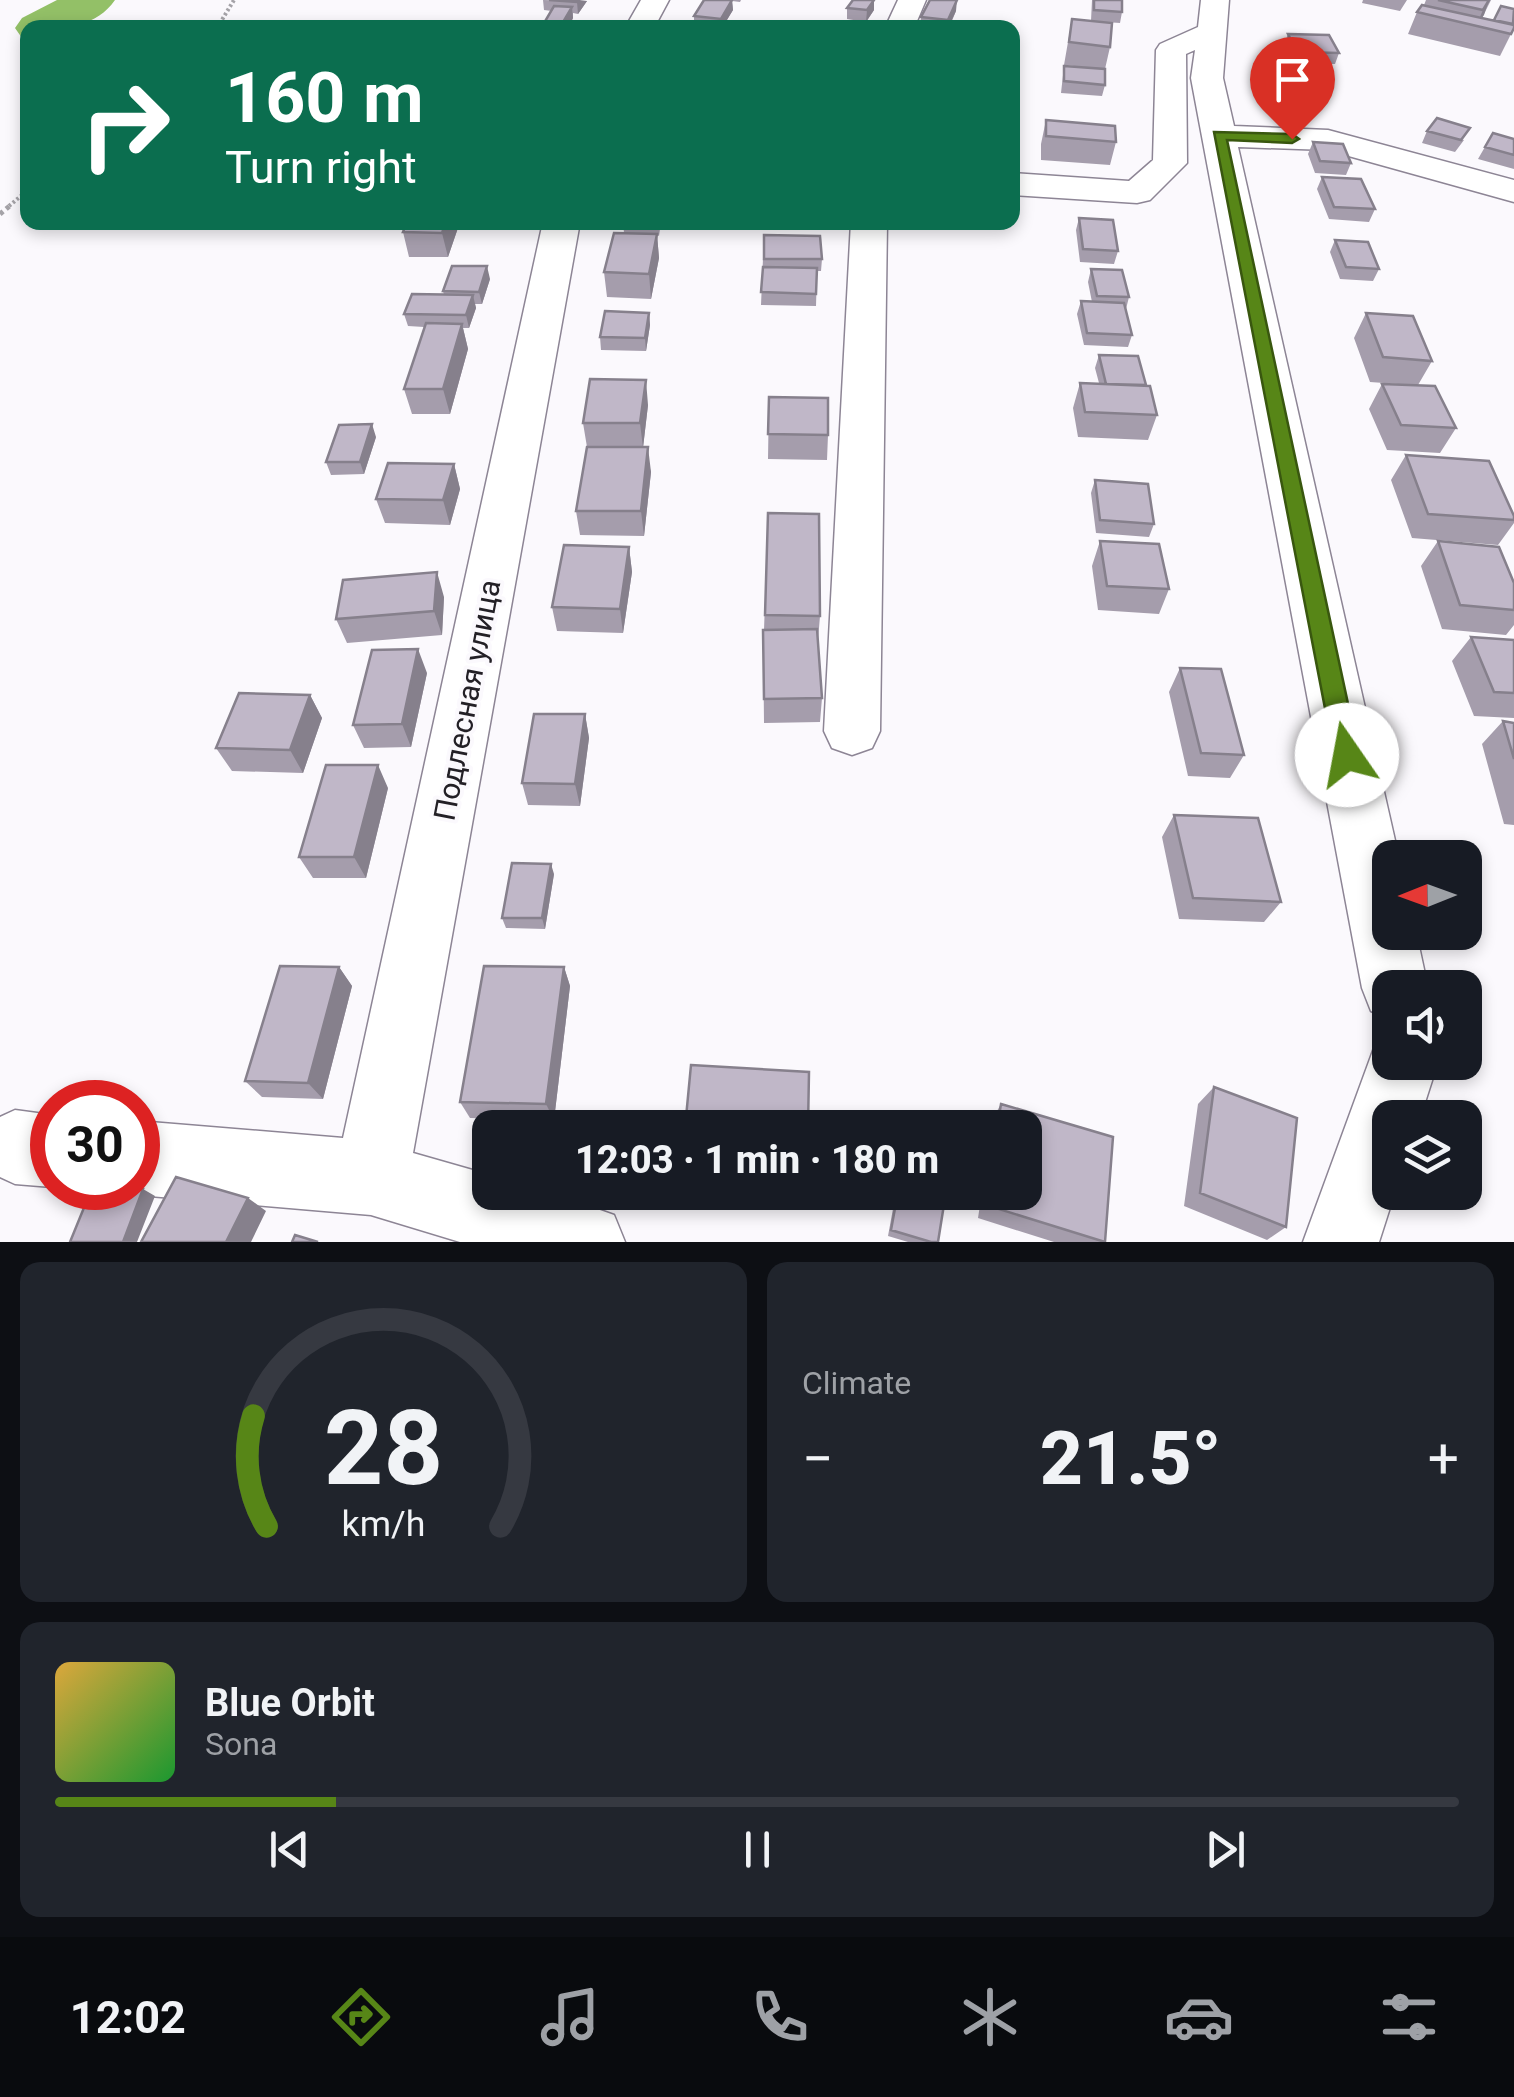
<!DOCTYPE html>
<meta charset="utf-8">
<style>
:root{--surface:#171b24;--page:#20242c;--text:#f1f3f6;--muted:#9ea1a6;--line:#363941;--accent:#578617}
body{margin:0;font-family:Roboto,sans-serif;background:var(--page);color:var(--text);height:100vh;display:flex;flex-direction:column;font-size:38px;white-space:nowrap}
*{box-sizing:border-box;margin:0}
p{font-size:32px;color:var(--muted)}
.icon{flex:none;width:55px;height:55px;fill:none;stroke:currentColor;stroke-width:2;stroke-linecap:round;stroke-linejoin:round}
.map{position:relative;height:1242px;overflow:hidden}
.side{display:flex;flex-direction:column;gap:20px;padding:20px;background:#0d0f14;flex:1}
.side>*{flex:none}
.hud{position:absolute;left:20px;top:20px;width:1000px;height:210px;border-radius:20px;box-shadow:0 5px 15px #0003;background:#0b6e4f;color:#fff;overflow:hidden}
.needle{width:65px;rotate:269deg}
.buttons{position:absolute;left:1372px;top:840px;display:grid;gap:20px}
.buttons a{display:grid;place-items:center;width:110px;height:110px;border-radius:20px;background:var(--surface);box-shadow:0 5px 15px #0003;font-size:50px}
.speed{position:absolute;left:30px;top:1080px;display:flex;gap:20px;font-size:50px;font-weight:700;text-align:center}
.speed>*{display:grid;place-content:center;width:130px;height:130px;border-radius:50%;background:var(--surface);box-shadow:0 5px 15px #0003;line-height:1}
.speed .limit{border:15px solid #d22;background:#fff;color:#111}
.pin{position:absolute;display:grid;place-items:center;width:85px;height:85px;color:#fff;margin:-102px -42px;border-radius:50% 50% 50% 0;rotate:-45deg;box-shadow:0 0 10px #0007}
.pin .icon{rotate:45deg}
.me{position:absolute;width:110px;margin:-55px;rotate:348deg;stroke-linejoin:round;filter:drop-shadow(0 0 8px #0008)}
.turn{display:flex;align-items:center;gap:35px;height:210px;padding:0 40px;font-size:45px}
.turn .icon{width:130px;height:130px;stroke-width:2.5}
.turn b{display:block;font-size:70px;line-height:85px}
.big{font-size:75px;font-weight:800;line-height:1.1}
.side .tile{flex:1;display:flex;flex-direction:column;justify-content:center;gap:15px;min-width:0;padding:0 35px;border-radius:20px;background:var(--page)}
.side .dial{align-items:center;gap:0}
.dial svg{height:260px;overflow:visible;fill:none;stroke:var(--line);stroke-width:7;stroke-linecap:round;text-anchor:middle}
.dial text{fill:var(--text);stroke:none}
.song{display:flex;align-items:center;gap:30px}
.cover{width:120px;height:120px;border-radius:15px;background:linear-gradient(135deg,hsl(40 70% 55%),hsl(130 70% 35%))}
.played{height:10px;border-radius:5px;background:linear-gradient(90deg,var(--accent) 20%,var(--line) 20%)}
.keys{display:flex;justify-content:space-around;direction:ltr}
.heat{display:flex;justify-content:space-between;align-items:center;font-size:55px;direction:ltr}
.side .tiles{flex:1;display:grid;gap:20px;grid-template-columns:1fr 1fr}
.tile:last-child{grid-column:span 2}
.trip{position:absolute;left:472px;top:1110px;width:570px;height:100px;border-radius:20px;background:var(--surface);box-shadow:0 5px 15px #0003;font-weight:800;line-height:100px;text-align:center}
.tabs{display:flex;height:160px;justify-content:space-around;align-items:center;background:#090b0e;color:var(--muted)}
.tabs .icon{width:70px;height:70px}
.tabs .active{color:var(--accent)}
.tabs b{font-size:45px;color:var(--text)}
.map>svg:first-child{display:block}
.lines{fill:none;stroke-linecap:round;stroke-linejoin:round}
.river{fill:#93c067;fill-rule:evenodd}
.minor-casing{stroke:#8d8595;stroke-width:3}
.path-far1{stroke:#a5a3a8;stroke-width:4;stroke-dasharray:2.5 2.5;stroke-linecap:butt}
.path{stroke:#a5a3a8;stroke-width:5;stroke-dasharray:4 4;stroke-linecap:butt}
.minor{fill:#fff;fill-rule:evenodd}
.wall{fill:#a59dac}
.shaded-wall{fill:#86808c}
.building{fill:#c0b7c8;stroke:#86808c;stroke-width:2.5}
.route{fill:#578617;stroke:#39570f;stroke-width:2.5}
.labels{text-anchor:middle;dominant-baseline:central;stroke-width:8;stroke-linejoin:round;paint-order:stroke}
.street-label{font-size:30px;fill:#232026;stroke:#fbf9fd}
</style>
<div class="map">
<svg width="1514" height="1242" viewBox="0 0 1514 1242">
<rect width="100%" height="100%" fill="#fbf9fd"/>
<g class="lines">
<path class="river" d="M57 0H115C94 30 60 28 28 28V39L22 38 15 28 22 18Z"/>
<defs>
<path id="minor" d="M641 0H669L654 28H625Z
M898 0H926L914 28H885Z
M1201 0H1229L1223 78 1234 126 1328 130 1514 180V202L1327 150 1238 147 1399 858H1390V932H1416L1428 988H1390V1019L1371 1011 1362 988 1191 78 1195 50 1186 54 1187 163 1150 200 1137 203 1012 195V173L1129 181 1153 160 1156 50 1160 44 1198 27Z
M543 222H580L413 1153 490 1175V1192H549L614 1215 625 1242H460L371 1215 138 1195 120 1188H138V1121L343 1138Z
M851 222H887L880 731 872 748 852 755 832 748 824 731Z
M1390 1033V1062H1438L1420 1118H1390V1192H1395L1379 1242H1303L1378 1037Z
M15 1110 52 1115V1187L15 1184 0 1177V1117Z"/>
</defs>
<use href="#minor" class="minor-casing"/>
<path class="path-far1" d="M217 28 234 0
M9 206 28 190"/>
<path class="path" d="M0 214 12 204"/>
<use href="#minor" class="minor"/>
</g>
<path class="wall" d="M543 0 587 1 578 14 573 13V18L568 28 545 27 544 23 552 11 544 10Z
M704 0H741L740 2 732 1 733 10 722 28H694V16Z
M1092 0H1122V12L1120 23 1091 21Z
M1363 0H1407L1400 11 1362 3Z
M1426 0H1491L1482 18 1513 25 1514 28 1500 56 1408 34 1417 12 1424 5Z
M847 8 874 10 866 22 847 19Z
M956 11 949 28H920L921 17Z
M1072 19 1110 47 1105 69 1064 65Z
M1288 34 1339 53 1335 64 1293 63 1284 45Z
M1064 66 1105 85 1102 96 1061 93Z
M1294 68 1324 89 1319 101 1293 98 1290 80Z
M1046 120 1116 142 1110 165 1041 160V144Z
M1427 131 1464 140 1455 152 1422 143Z
M1493 133 1514 139V169L1478 159Z
M1313 142 1351 163 1346 175 1315 173 1308 154Z
M1322 177 1375 209 1369 222 1329 219 1317 189Z
M1079 218 1118 251 1114 264 1080 262 1076 230Z
M407 222H460L448 257H409L403 232Z
M623 222H661L659 236 657 235 659 258 651 299 607 297 604 272 624 233Z
M764 235 822 259 821 271H817L816 306 761 305Z
M1335 240 1379 269 1373 281 1340 279 1330 252Z
M1091 269 1129 297 1126 309 1132 335 1128 347 1084 345 1077 314 1081 301 1092 302 1088 282Z
M490 279 482 304H475L476 308 469 328H463L468 349 450 414H412L404 389 424 327 408 326 404 314 444 295 443 291Z
M649 313 650 325 646 351 601 350 600 337Z
M1366 313 1432 361 1418 385 1456 428 1440 453 1387 450 1369 409 1382 384 1412 385 1370 382 1354 338Z
M1099 355 1146 385 1157 415 1148 440 1078 437 1073 408 1080 383H1099L1095 368Z
M769 397 828 435 827 460 768 459Z
M648 405 643 447 651 472 644 536 580 535 576 511 587 447 583 423Z
M376 437 364 474 331 475 326 462Z
M1406 455 1514 516V523L1498 545 1412 538 1391 480Z
M454 464 460 489 450 525 385 523 376 499Z
M1095 480 1154 524 1149 537 1096 533 1091 493Z
M768 513 820 616 818 640 822 698 820 722 764 723 763 630H764Z
M1100 541 1169 589 1159 614 1098 610 1092 566Z
M1438 541 1514 583V625L1506 635 1442 629 1421 566Z
M629 547 632 572 623 633 557 631 552 607Z
M444 597 442 635 347 643 336 619Z
M1471 637 1514 640V718L1474 716 1452 661Z
M1180 668 1244 755 1230 778 1188 776 1169 692Z
M427 673 411 747 364 748 353 725Z
M310 695 322 718 303 773 232 771 216 748Z
M585 714 589 738 580 806 528 805 522 783Z
M1503 721 1514 723V825L1504 824 1482 744Z
M388 788 366 878H313L299 857Z
M1174 815 1281 902 1264 922 1179 919 1162 837Z
M554 874 545 929 506 928 502 918Z
M339 967 352 986 323 1099 262 1097 245 1081Z
M564 967 570 986 554 1120 470 1118 460 1102Z
M1214 1087 1286 1227 1267 1240 1184 1206 1198 1104Z
M1001 1104 1113 1137 1105 1242H1054L978 1218 982 1192H1025V1128H991L992 1120Z
M896 1192H946L938 1242H908L888 1236Z"/>
<path class="shaded-wall" d="M579 0 587 1 578 14 577 2Z
M732 0 733 10 722 28H721V19Z
M874 0V10L866 22 867 10Z
M957 0 956 11 948 28V20Z
M1489 0 1484 15 1476 26 1483 10Z
M572 7 573 18 568 28H563L562 24Z
M446 222H460L448 257 442 233Z
M657 234 659 258 651 299 649 274Z
M487 266 490 279 482 304 479 292Z
M473 295 476 308 469 328 466 315Z
M649 313 650 325 646 351 645 338Z
M462 324 468 349 450 414 443 389Z
M646 380 648 405 643 448 640 423Z
M372 424 376 437 364 474 360 462Z
M648 447 651 472 644 536 641 511Z
M454 464 460 489 450 525 443 500Z
M629 547 632 572 623 633 620 609Z
M437 572 444 597 442 635 434 611Z
M418 649 427 673 411 747 402 724Z
M310 695 322 718 303 773 290 750Z
M585 714 589 738 580 806 575 784Z
M378 765 388 788 366 878 354 857Z
M551 864 554 874 545 929 542 918Z
M339 967 352 986 323 1099 308 1083Z
M564 967 570 986 554 1120 546 1104Z
M143 1189 155 1196 137 1242H123Z
M248 1198 266 1211 251 1242H226Z"/>
<path class="building" d="M549 0H579L577 2Z
M704 0H732L721 19 694 16Z
M853 0H874L867 10 847 8Z
M930 0H957L948 20 921 17Z
M1094 0H1122V12L1094 10Z
M1438 0H1489L1483 10Z
M1422 5 1514 25V28L1511 34 1417 12Z
M554 6 572 7 562 24 544 23Z
M1501 6 1514 9 1513 24 1494 20Z
M1072 19 1112 23 1110 47 1069 42Z
M820 23 855 28H817Z
M1288 34 1329 35 1339 53 1297 52Z
M1064 66 1105 69V85L1064 81Z
M1294 68 1321 71 1324 89 1297 86Z
M1437 118 1470 128 1461 140 1427 131Z
M1046 120 1115 126 1116 142 1046 136Z
M1493 133 1514 139V155L1485 147Z
M1313 142 1343 144 1351 163 1320 161Z
M1322 177 1361 179 1375 209 1334 207Z
M1079 218 1113 220 1118 251 1083 249Z
M407 222H446L442 233 403 232Z
M614 233 657 234 649 274 604 272Z
M764 235 820 236 822 259H764Z
M1335 240 1368 242 1379 269 1346 267Z
M452 266H487L479 292 443 291Z
M763 267 817 268 816 294 761 292Z
M1091 269 1122 270 1129 297 1097 296Z
M412 294 473 295 466 315 404 314Z
M1081 301 1124 303 1132 335 1087 333Z
M605 311 649 313 645 338 600 337Z
M1366 313 1413 316 1432 361 1383 357Z
M426 323 462 324 443 389H404Z
M1099 355 1138 356 1146 385 1106 384Z
M590 379 646 380 640 423H583Z
M1080 383 1150 386 1157 415 1085 412Z
M1382 384 1435 386 1456 428 1401 425Z
M769 397 828 398V435L768 434Z
M372 424 360 462H326L339 425Z
M587 447H648L641 511H576Z
M1406 455 1489 461 1514 516V520L1428 514Z
M388 463 454 464 443 500 376 499Z
M1095 480 1148 484 1154 524 1100 520Z
M768 513 819 514 820 616 765 615Z
M1100 541 1159 544 1169 589 1107 586Z
M1438 541 1499 547 1514 583V610L1460 605Z
M564 545 629 547 620 609 552 607Z
M437 572 434 611 336 619 343 580Z
M817 629 822 698 764 699 763 630Z
M1471 637 1514 640V693L1494 692Z
M418 649 402 724 353 725 372 650Z
M1180 668 1221 669 1244 755 1201 753Z
M239 693 310 695 290 750 216 748Z
M534 714H585L575 784 522 783Z
M1503 721 1514 723V759Z
M326 765H378L354 857H299Z
M1174 815 1258 818 1281 902 1193 898Z
M512 863 551 864 542 918H502Z
M280 966 339 967 308 1083 245 1081Z
M484 966 564 967 546 1104 460 1102Z
M691 1065 809 1072 808 1128H685Z
M1214 1087 1297 1118 1286 1227 1200 1193Z
M1001 1104 1113 1137 1105 1242 986 1205 988 1192H1025V1128H997Z
M911 1123 926 1128H910Z
M176 1177 248 1198 226 1242H141Z
M92 1188 143 1189 123 1242H70Z
M898 1192H946L938 1242H931L891 1230Z
M295 1235 318 1242H292Z"/>
<path class="route" d="M1214 132 1292 134 1299 139 1292 143 1227 140 1359 755 1356 763 1347 766 1338 763 1334 755Z"/>
<g class="labels">
<g class="street-label">
<text transform="translate(467 700) rotate(-79)">Подлесная улица</text>
</g>
</g>
</svg>
<div class="buttons">
<a><svg class="needle" viewBox="-14 -14 28 28"><path d="M0-13l5 13h-10z" fill="#e53935"/><path d="M0 13l5-13h-10z" fill="#9ea1a6"/></svg></a>
<a><svg class="icon" aria-label="sound" viewBox="0 0 24 24"><path d="M4 9h4l5-4v14l-5-4H4zM17 9q2 3 0 6"/></svg></a>
<a><svg class="icon" aria-label="layers" viewBox="0 0 24 24"><path d="M12 4l9 5-9 5-9-5zM3 14l9 5 9-5"/></svg></a>
</div>
<div class="speed"><div class="limit">30</div></div>
<div class="pin" style="left:1292px;top:139px;background:#d93025"><svg class="icon" aria-label="arrive" viewBox="0 0 24 24"><path d="M6 21V4h12l-3 4 3 4H6"/></svg></div>
<svg class="me" style="left:1347px;top:755px" viewBox="-20 -20 40 40"><circle r="19" fill="#fff"/><path d="M0-13L10 11 0 6-10 11z" fill="#578617"/></svg>
<div class="trip">12:03 · 1 min · 180 m</div>
<div class="hud">
<div class="turn"><svg class="icon" aria-label="right" viewBox="0 0 24 24"><path d="M7 20v-9h11M14 6l5 5-5 5"/></svg><div><b>160 m</b>Turn right</div></div>
</div>
</div>
<section class="side">
<div class="tiles">
<div class="tile dial"><svg viewBox="0 0 100 80">
<path d="M14 69A42 42 0 1 1 86 69"/>
<path d="M14 69A42 42 0 0 1 10 35" stroke="#578617"/>
<text x="50" y="56" font-size="32" font-weight="700">28</text>
<text x="50" y="72" font-size="11">km/h</text>
</svg></div>
<div class="tile"><p>Climate</p>
<div class="heat"><a>−</a><b class="big">21.5°</b><a>+</a></div>
</div>
<div class="tile">
<div class="song"><i class="cover"></i><div><b>Blue Orbit</b><p>Sona</p></div></div>
<div class="played"></div>
<div class="keys"><svg class="icon" aria-label="previous" viewBox="0 0 24 24"><path d="M18 5L8 12l10 7zM5 5v14"/></svg><svg class="icon" aria-label="pause" viewBox="0 0 24 24"><path d="M8 5v14M16 5v14"/></svg><svg class="icon" aria-label="next" viewBox="0 0 24 24"><path d="M6 5l10 7-10 7zM19 5v14"/></svg></div>
</div>
</div>
</section>
<nav class="tabs">
<b>12:02</b>
<svg class="icon active" aria-label="directions" viewBox="0 0 24 24"><path d="M12 3l9 9-9 9-9-9zM9 14v-3h6M13 9l2 2-2 2"/></svg>
<svg class="icon" aria-label="music" viewBox="0 0 24 24"><path d="M9 18V5l10-2v13"/><circle cx="6" cy="18" r="3"/><circle cx="16" cy="16" r="3"/></svg>
<svg class="icon" aria-label="phone" viewBox="0 0 24 24"><path d="M5 4h4l2 5-3 2q2 4 5 5l2-3 5 2v4C11 20 4 13 5 4z"/></svg>
<svg class="icon" aria-label="climate" viewBox="0 0 24 24"><path d="M12 3v18M4 7l16 10M4 17L20 7"/></svg>
<svg class="icon" aria-label="car" viewBox="0 0 24 24"><path d="M5 17H2v-5l4-1 3-4h7l3 4 3 1v5h-3M9 17h6M6 11h13"/><circle cx="7" cy="17" r="2"/><circle cx="17" cy="17" r="2"/></svg>
<svg class="icon" aria-label="filters" viewBox="0 0 24 24"><path d="M4 7h16M4 17h16"/><circle cx="9" cy="7" r="2"/><circle cx="15" cy="17" r="2"/></svg>
</nav>
